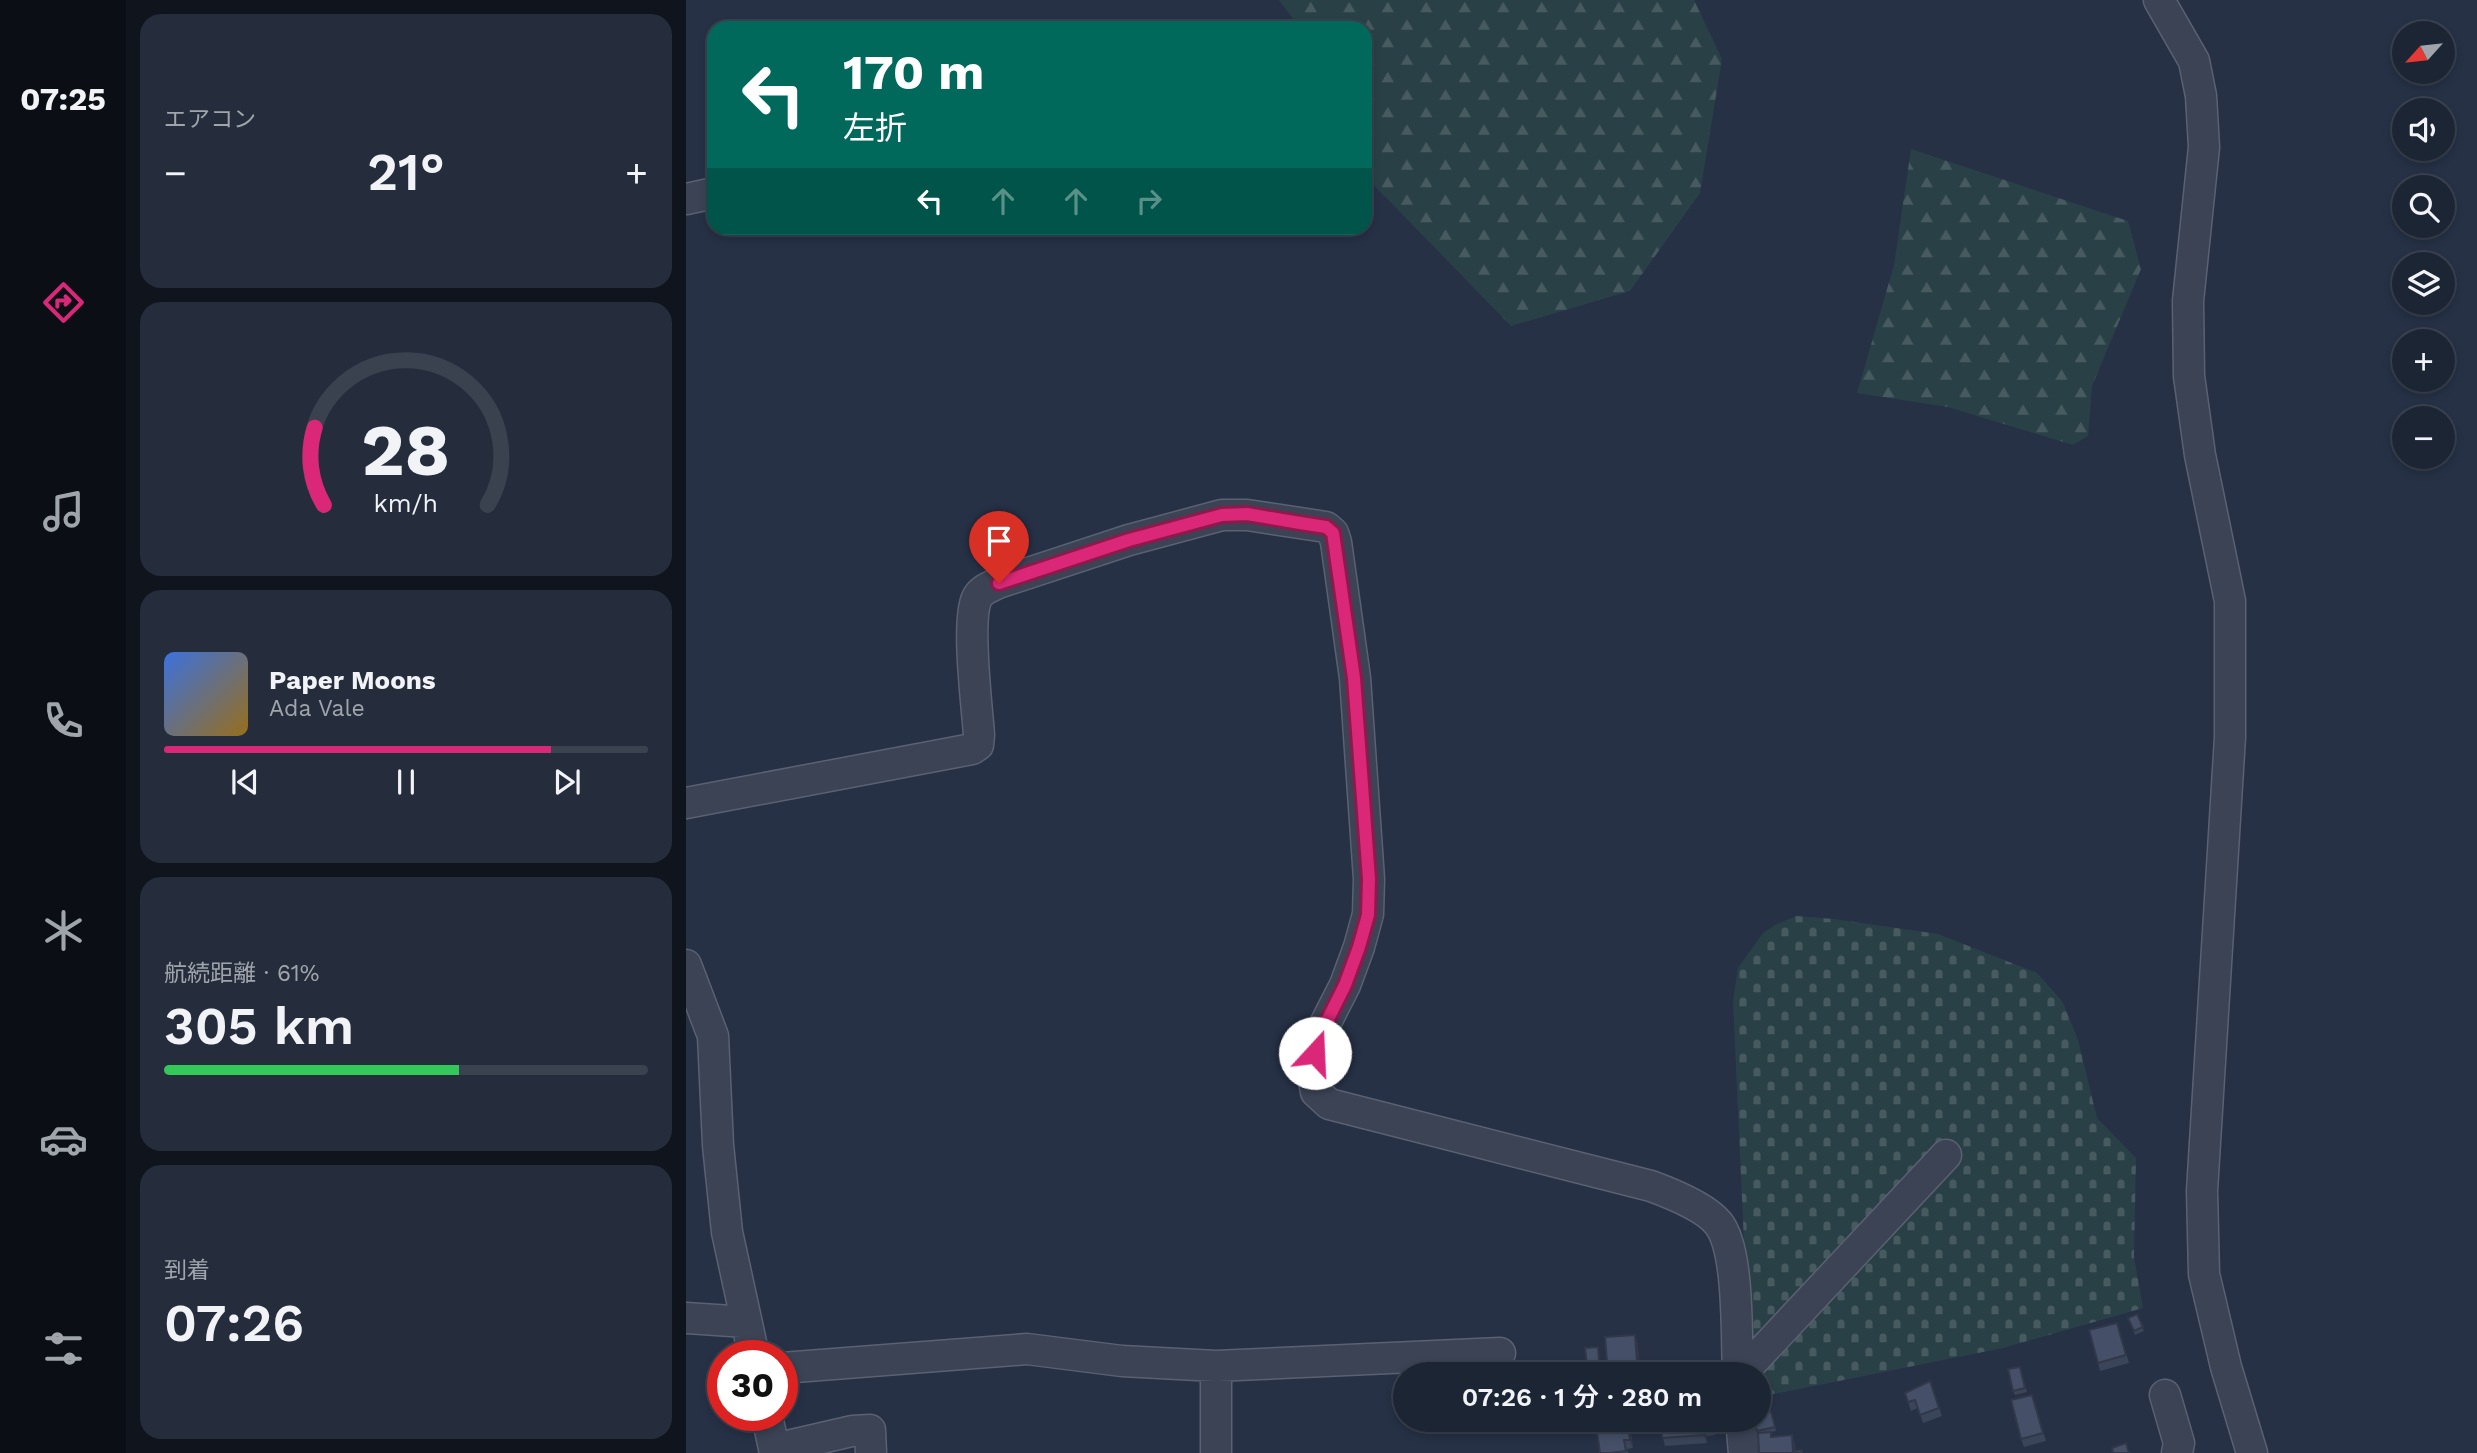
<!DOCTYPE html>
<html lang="ja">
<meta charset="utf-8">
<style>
:root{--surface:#1c2534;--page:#252d3c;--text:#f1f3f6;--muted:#a0a5ac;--line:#3a424f;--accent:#db2777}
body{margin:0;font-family:"Work Sans","Noto Sans JP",sans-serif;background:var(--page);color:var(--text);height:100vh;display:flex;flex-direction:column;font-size:26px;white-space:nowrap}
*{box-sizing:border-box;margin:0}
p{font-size:23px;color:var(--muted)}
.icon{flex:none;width:38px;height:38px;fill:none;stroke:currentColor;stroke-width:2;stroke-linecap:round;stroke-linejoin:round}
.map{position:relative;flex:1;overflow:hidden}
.details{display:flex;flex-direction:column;gap:14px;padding:14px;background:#0f141d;width:560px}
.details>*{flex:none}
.banner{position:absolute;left:21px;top:21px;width:665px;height:214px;border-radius:21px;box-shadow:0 4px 10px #0003,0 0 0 2px var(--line);background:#00695c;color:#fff;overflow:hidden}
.needle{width:46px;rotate:243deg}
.tools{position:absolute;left:1706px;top:21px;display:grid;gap:14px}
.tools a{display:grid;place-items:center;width:63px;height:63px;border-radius:50%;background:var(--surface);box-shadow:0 4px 10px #0003,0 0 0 2px var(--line);font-size:35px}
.speed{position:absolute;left:21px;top:1340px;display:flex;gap:14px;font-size:35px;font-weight:700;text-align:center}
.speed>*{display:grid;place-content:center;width:91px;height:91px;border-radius:50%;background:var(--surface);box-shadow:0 4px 10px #0003,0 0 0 2px var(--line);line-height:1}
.speed .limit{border:10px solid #d22;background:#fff;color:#111}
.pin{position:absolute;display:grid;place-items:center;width:60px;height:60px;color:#fff;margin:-72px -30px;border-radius:50% 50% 50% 0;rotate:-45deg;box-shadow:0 0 7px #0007}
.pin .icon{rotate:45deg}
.me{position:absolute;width:77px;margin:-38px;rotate:20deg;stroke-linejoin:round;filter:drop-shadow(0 0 5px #0008)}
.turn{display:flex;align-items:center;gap:24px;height:147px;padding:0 21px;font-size:32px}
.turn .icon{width:91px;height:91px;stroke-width:2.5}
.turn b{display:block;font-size:49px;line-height:60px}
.lanes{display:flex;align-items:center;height:66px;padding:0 21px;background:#0003;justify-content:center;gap:35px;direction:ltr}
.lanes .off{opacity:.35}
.big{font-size:52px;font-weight:600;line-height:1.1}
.details .card{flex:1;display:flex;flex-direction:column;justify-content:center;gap:10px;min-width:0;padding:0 24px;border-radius:21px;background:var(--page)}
.details .dial{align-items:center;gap:0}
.dial svg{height:182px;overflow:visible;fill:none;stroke:var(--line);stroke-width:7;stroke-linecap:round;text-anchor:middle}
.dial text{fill:var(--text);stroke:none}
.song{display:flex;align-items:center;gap:21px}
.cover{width:84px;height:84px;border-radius:10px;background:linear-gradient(135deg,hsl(220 70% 55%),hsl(40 70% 35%))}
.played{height:7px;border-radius:4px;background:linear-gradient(90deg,var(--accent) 80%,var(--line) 80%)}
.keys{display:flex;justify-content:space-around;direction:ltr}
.heat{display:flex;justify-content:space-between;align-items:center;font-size:38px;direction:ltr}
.charge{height:10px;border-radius:5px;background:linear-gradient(90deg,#34c759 61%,var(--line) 0)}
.trip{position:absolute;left:707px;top:1362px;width:378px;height:70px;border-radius:35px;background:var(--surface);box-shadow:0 4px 10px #0003,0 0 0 2px var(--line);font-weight:600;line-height:70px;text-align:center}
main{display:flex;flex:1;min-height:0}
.tabs{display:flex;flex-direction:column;width:126px;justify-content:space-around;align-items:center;background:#0b0f15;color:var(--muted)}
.tabs .icon{width:49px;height:49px}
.tabs .on{color:var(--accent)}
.tabs b{font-size:32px;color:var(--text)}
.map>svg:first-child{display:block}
.forest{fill:url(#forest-firs)}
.cemetery{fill:url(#cemetery-stones)}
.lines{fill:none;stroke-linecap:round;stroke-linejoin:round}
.minor-casing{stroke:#5a6172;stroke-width:33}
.minor{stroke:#3b4355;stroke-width:30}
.wall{fill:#3b4559}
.shaded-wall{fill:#303849}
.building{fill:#455068;stroke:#303849;stroke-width:2}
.route-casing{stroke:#8e194d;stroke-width:18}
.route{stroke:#db2777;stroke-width:12}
</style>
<main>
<nav class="tabs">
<b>07:25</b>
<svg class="icon on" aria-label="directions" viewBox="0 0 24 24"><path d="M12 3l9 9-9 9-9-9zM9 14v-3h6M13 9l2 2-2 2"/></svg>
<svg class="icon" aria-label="music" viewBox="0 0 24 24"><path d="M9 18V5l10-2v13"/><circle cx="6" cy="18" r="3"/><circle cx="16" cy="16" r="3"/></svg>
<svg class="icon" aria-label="phone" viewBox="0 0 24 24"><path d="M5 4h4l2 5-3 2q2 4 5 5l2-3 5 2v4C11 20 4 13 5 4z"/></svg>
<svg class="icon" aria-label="climate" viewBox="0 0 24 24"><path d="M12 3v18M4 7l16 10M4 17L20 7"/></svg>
<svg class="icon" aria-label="car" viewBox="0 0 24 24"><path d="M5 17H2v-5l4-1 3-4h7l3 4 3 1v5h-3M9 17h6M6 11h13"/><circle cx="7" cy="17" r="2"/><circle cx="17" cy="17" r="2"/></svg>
<svg class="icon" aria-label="filters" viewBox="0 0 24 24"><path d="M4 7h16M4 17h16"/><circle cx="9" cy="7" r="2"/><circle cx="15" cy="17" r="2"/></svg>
</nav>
<section class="details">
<div class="card"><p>エアコン</p>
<div class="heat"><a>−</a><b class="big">21°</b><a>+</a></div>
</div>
<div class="card dial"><svg viewBox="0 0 100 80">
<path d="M14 69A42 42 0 1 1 86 69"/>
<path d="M14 69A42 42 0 0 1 10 35" stroke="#db2777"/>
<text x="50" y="56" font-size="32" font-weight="700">28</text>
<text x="50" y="72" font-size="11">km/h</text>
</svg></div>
<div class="card">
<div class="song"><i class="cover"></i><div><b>Paper Moons</b><p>Ada Vale</p></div></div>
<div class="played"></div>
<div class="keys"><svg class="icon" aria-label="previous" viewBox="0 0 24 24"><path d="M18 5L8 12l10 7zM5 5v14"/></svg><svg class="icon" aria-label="pause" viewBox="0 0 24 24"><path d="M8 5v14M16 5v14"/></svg><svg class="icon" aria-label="next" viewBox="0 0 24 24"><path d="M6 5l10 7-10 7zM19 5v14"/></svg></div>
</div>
<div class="card"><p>航続距離 · 61%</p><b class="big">305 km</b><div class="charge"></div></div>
<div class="card"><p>到着</p><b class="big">07:26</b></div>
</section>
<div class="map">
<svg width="1791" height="1453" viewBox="0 0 1791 1453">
<defs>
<pattern id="forest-firs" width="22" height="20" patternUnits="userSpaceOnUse" patternTransform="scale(1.75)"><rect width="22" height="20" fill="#294047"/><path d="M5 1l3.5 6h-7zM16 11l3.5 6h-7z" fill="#465a60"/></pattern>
<pattern id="cemetery-stones" width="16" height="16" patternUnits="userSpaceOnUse" patternTransform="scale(1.75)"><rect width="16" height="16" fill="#294047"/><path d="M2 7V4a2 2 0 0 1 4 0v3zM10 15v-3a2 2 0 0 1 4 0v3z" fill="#465a60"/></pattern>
</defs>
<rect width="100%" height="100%" fill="#263146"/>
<path class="forest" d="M593 0H1008L1036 59 1014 193 944 291 825 326 679 176V28H614Z
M1225 149 1442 221 1455 269 1406 386 1402 436 1387 445 1262 407 1171 393 1208 265Z"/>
<path class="cemetery" d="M1110 916 1148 919 1252 934 1351 973 1376 1001 1392 1040 1411 1118 1450 1158 1448 1257 1457 1308 1317 1348 1073 1397V1374H1064L1047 1001 1052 968 1077 933 1089 925Z"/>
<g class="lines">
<defs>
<path id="minor" d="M1473 0 1508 61 1515 96 1518 147 1502 301 1503 376 1514 455 1544 601V737L1516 1191 1518 1274 1540 1367 1566 1453
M0 199 28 193
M0 803 286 749 292 745 293 735C291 706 280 621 291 598 295 590 304 587 312 583L443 540 536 515H561L640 527 647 533 650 542 669 678 683 879 682 914 673 947 659 985 633 1036 626 1070 630 1092 643 1104 965 1186C984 1193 1019 1207 1032 1223 1054 1249 1050 1339 1052 1374
M0 965 27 1036 32 1145 41 1232 68 1356
M0 1318 60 1322
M96 1368 341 1349 436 1361 530 1366 814 1353
M1055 1374 1260 1155
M1479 1395 1493 1443 1491 1453
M81 1416 89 1453
M1055 1419 1058 1453
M88 1449 166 1431 184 1430 185 1453
M530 1453V1366"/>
</defs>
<use href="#minor" class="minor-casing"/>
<use href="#minor" class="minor"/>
</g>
<path class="wall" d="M1451 1314 1458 1331 1449 1335 1442 1318Z
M1431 1323 1443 1363 1414 1371 1412 1363Z
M1334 1367 1341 1392 1329 1395 1327 1391Z
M1244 1381 1256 1416 1237 1423 1232 1408 1225 1411 1219 1393Z
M1349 1403 1360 1441 1338 1447 1335 1439Z
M1085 1411 1090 1431 1081 1433 1087 1437 1109 1443V1451L1116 1450 1117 1453H1073L1072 1434 1068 1419Z
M909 1419H943L947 1448 941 1449 942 1453H914Z
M971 1419H1028L1029 1435 1021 1436V1443L979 1446 976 1434H975L972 1426Z"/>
<path class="shaded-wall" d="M949 1335 952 1343 955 1374H952Z
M941 1419H943L947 1448 944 1440Z
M1026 1419H1028L1029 1435 1026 1427Z
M1018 1428 1021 1436V1443L1018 1435Z
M1106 1435 1109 1443 1110 1453 1107 1451Z"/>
<path class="building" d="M1451 1314 1457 1327 1448 1331 1442 1318Z
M1431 1323 1440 1355 1412 1363 1403 1330Z
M949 1335 952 1374H922L919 1337Z
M912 1347 914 1374H902L899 1348Z
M1334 1367 1339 1388 1327 1391 1322 1369Z
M1244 1381 1253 1408 1234 1415 1229 1400 1222 1402 1219 1393Z
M1346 1395 1357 1433 1335 1439 1325 1400Z
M1085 1411 1089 1427 1071 1431 1068 1419H1073V1414Z
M909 1419H941L944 1440H938L940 1451 925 1453H914Z
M971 1419H1026V1427L1018 1428V1435L976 1438V1426H972Z
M1085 1432V1437L1106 1435 1107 1451 1116 1450V1453H1073L1072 1433Z
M1440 1443 1443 1453H1427L1426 1448Z"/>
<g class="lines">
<defs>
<path id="route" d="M313 583 443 540 536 515 561 514 614 523 640 527 647 533 668 678 683 879 682 915 673 947 659 985 633 1037 629 1053"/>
</defs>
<use href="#route" class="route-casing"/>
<use href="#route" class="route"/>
</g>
</svg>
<div class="tools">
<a><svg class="needle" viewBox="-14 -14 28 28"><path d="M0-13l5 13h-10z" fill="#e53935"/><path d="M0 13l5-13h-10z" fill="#a0a5ac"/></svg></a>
<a><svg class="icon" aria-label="sound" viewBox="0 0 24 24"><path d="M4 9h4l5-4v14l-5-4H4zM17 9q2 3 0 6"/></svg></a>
<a><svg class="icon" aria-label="search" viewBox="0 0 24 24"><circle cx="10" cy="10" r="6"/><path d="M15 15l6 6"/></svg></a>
<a><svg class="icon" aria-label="layers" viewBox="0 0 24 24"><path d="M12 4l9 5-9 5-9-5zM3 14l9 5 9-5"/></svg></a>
<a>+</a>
<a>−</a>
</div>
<div class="speed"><div class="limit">30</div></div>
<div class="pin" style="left:313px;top:583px;background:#d93025"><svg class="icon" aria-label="arrive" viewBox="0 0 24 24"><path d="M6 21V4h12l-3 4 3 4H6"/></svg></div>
<svg class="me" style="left:629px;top:1053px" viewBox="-20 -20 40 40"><circle r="19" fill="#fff"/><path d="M0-13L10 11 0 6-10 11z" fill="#db2777"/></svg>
<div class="trip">07:26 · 1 分 · 280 m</div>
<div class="banner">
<div class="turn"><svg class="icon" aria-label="left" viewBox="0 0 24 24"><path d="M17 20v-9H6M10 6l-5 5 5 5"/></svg><div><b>170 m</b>左折</div></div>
<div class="lanes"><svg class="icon" aria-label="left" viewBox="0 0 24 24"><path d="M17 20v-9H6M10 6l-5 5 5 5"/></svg><svg class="icon off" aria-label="ahead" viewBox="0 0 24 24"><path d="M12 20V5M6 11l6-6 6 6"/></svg><svg class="icon off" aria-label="ahead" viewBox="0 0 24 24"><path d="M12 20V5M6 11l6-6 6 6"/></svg><svg class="icon off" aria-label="right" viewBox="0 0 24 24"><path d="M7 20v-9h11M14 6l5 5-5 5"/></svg></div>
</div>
</div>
</main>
